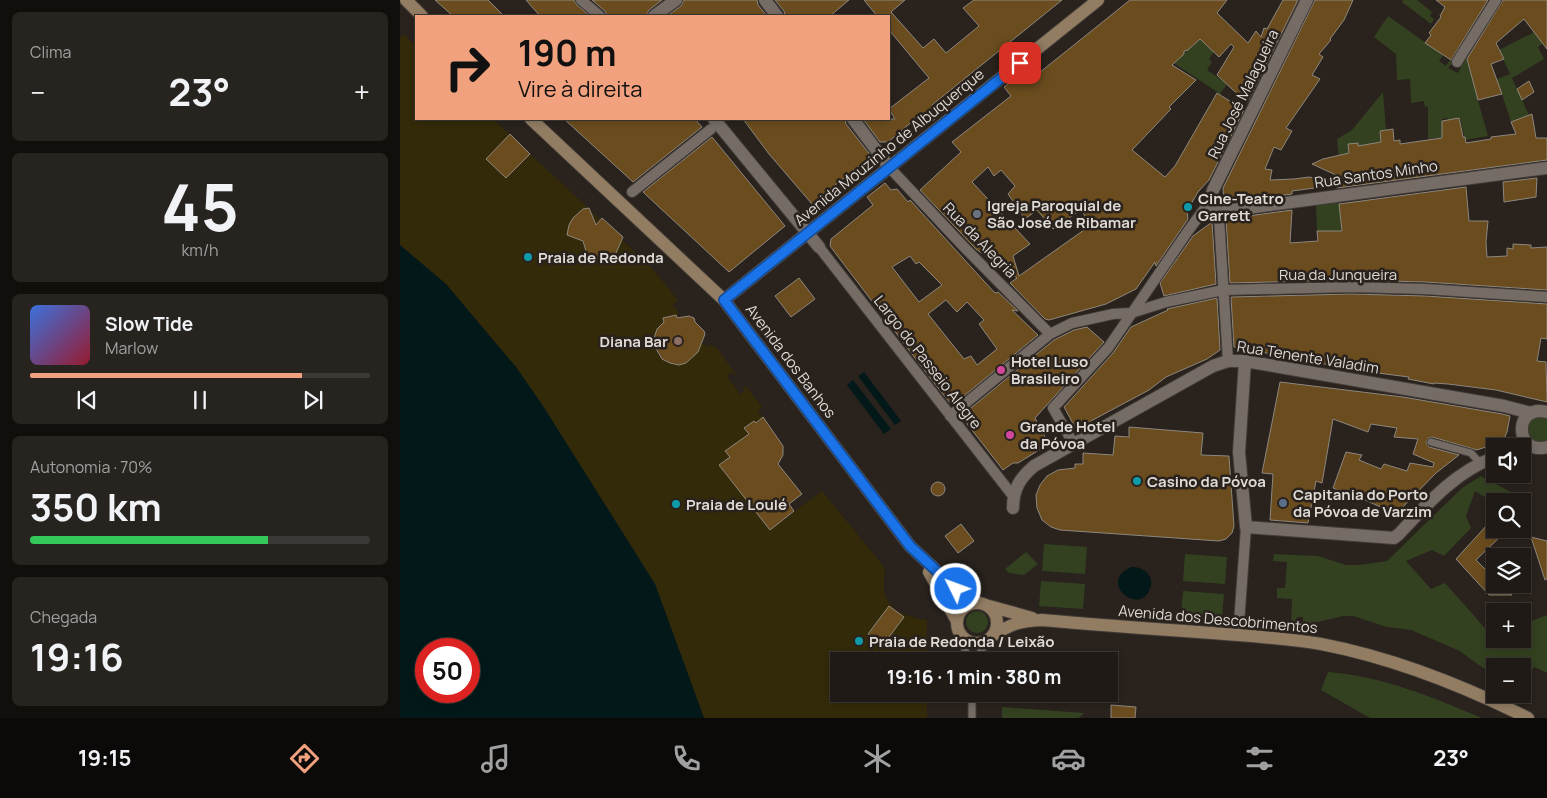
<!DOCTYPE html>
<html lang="pt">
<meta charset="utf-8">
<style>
:root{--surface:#1f1a16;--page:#27231f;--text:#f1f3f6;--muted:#a1a1a1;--line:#3c3835;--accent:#f1a17d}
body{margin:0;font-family:Manrope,sans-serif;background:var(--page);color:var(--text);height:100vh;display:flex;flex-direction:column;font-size:19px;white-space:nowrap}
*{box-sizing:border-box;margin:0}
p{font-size:16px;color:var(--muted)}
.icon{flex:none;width:28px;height:28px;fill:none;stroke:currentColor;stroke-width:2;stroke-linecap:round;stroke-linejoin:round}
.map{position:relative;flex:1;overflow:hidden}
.sheet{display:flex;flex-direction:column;gap:12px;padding:12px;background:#110e0c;width:400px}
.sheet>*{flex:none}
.guide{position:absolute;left:15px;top:15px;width:475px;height:105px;border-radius:0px;box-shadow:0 2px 8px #0003,0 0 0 1px var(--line);background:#f1a17d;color:#111;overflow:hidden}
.controls{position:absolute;left:1086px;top:438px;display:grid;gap:10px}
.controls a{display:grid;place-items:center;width:45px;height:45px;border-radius:0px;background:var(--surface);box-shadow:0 2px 8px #0003,0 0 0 1px var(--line);font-size:25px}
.speed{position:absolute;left:15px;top:638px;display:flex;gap:10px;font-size:25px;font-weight:700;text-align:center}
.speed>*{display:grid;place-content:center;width:65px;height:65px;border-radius:50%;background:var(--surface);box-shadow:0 2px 8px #0003,0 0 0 1px var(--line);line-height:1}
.speed .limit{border:8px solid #d22;background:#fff;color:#111}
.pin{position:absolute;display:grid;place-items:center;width:42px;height:42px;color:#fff;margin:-21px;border-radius:10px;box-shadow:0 2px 8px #0006}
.me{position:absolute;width:55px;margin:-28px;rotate:312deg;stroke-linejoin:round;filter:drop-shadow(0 0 4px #0008)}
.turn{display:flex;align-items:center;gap:18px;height:105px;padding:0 20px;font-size:22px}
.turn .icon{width:65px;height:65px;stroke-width:2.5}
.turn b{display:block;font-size:35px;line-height:42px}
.big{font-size:38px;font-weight:700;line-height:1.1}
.sheet .card{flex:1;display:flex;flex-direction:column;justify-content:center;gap:8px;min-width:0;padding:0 18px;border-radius:8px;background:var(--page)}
.sheet .dial{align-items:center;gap:0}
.dial b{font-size:65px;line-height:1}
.song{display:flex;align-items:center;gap:15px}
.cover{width:60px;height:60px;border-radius:8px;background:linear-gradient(135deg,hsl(220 70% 55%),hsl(350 70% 35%))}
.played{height:5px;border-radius:2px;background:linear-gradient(90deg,var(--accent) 80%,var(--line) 80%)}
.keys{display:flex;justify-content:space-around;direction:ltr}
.heat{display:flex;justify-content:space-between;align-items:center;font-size:28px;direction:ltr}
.charge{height:8px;border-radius:4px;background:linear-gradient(90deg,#34c759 70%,var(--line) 0)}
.trip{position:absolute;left:430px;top:652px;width:288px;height:50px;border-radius:0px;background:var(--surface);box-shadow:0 2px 8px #0003,0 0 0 1px var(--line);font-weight:700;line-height:50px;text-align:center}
.tab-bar{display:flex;height:80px;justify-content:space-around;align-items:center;background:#0c0a09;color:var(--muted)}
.tab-bar .icon{width:35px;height:35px}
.tab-bar .selected{color:var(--accent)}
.tab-bar b{font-size:22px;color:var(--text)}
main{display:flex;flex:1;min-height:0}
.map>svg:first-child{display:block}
.green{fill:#334120}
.sand{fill:#332a09}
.water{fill:#031919;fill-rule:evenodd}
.building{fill:#6a4c1e;stroke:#8d877e;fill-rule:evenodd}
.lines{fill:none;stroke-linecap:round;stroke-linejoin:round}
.service-casing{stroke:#433d39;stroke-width:9}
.pedestrian-casing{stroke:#433d39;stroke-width:12}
.minor-casing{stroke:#433d39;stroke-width:14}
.secondary-casing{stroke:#433d39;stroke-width:14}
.service{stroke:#756c66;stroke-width:7}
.pedestrian{stroke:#756c66;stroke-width:10}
.minor{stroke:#756c66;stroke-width:12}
.secondary{stroke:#927d63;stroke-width:12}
.route-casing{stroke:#114b97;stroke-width:12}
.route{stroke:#1a73e8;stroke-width:9}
.culture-dot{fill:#0f9aa8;stroke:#29221d;stroke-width:2}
.worship-dot{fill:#6b7280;stroke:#29221d;stroke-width:2}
.education-dot{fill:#8d6e63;stroke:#29221d;stroke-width:2}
.hotel-dot{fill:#d1479c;stroke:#29221d;stroke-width:2}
.service-dot{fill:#5c6f8a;stroke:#29221d;stroke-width:2}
.labels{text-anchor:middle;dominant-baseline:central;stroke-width:5;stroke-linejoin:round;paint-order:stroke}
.street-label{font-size:15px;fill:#dfdad6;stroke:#29221d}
.poi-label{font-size:15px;font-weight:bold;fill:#dfdad6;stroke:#29221d;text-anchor:start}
</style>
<main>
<section class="sheet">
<div class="card"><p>Clima</p>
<div class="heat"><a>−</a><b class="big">23°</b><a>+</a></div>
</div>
<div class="card dial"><b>45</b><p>km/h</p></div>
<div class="card">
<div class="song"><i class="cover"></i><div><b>Slow Tide</b><p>Marlow</p></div></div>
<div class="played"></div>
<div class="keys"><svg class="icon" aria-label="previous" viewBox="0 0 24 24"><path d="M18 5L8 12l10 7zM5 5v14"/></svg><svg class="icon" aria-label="pause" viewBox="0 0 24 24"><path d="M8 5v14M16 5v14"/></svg><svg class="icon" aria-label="next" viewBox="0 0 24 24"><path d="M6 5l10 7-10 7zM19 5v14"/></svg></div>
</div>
<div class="card"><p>Autonomia · 70%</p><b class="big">350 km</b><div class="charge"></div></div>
<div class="card"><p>Chegada</p><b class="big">19:16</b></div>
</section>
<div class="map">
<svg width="1147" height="718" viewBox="0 0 1147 718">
<rect width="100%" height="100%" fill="#29221d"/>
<path class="green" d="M1003 0H1017L1032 12 1030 16 1034 19 1031 24 1002 2Z
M988 16 1043 55 1039 61 1046 66 1050 60 1053 62 1048 68 1058 73 1066 57 1088 136 1065 140 1060 118 1048 120 1047 118 1042 119V138L1028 139V106L1025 107 1024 101 1011 103 1010 79 997 80 996 54 974 37Z
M1134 32 1147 41 1138 47 1144 59 1112 78 1135 128 1121 132 1117 120 1111 122 1097 79 1110 74 1099 50Z
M800 39 814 52 809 59 812 62 807 70 827 84 820 94 774 63Z
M983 92 986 130 980 131 981 143 959 153 958 143 948 144 950 169 940 170 937 139 952 130Z
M939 202 941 229 938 239 917 231 916 205Z
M1135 417 1147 418V441C1133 446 1128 437 1128 425Z
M1081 476 1118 496 1116 501H1095V503L1075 491 1066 516 1071 528 1044 556 1032 550 1006 561 1031 589 1045 583 1092 636 1095 635V639H1122L1123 624 1147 615V673L1134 667 1123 688 1122 666H1095V674L1080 666 1060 651 1011 630 987 627 953 616H943L909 624H903V617H897L896 624 891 623 892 599 877 598V588H885L887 562 873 561 874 554 918 556 946 565H959L987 561 1062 488Z
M644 544 687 547 685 574 642 571Z
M626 552 638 564 624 575 609 573 605 569Z
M785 554 827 557 825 584 783 581Z
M641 581 685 584 683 609 639 606Z
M783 591 824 594 822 619 781 616Z
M566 622a11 11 0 1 1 22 0a11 11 0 1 1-22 0Z
M928 672C982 676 1032 697 1082 718H970L921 690Z
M602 707 684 713 679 718H602Z"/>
<path class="sand" d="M5 35 16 46V119H93L251 267 277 299V303L273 304V307L277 309 279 318H277L275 315 263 318 264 322C233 354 286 387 301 343L309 347 310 345 316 347 336 374 334 375 331 372 327 376 340 394 345 391 343 388 346 386 362 407 358 411 363 417 356 423 354 421 344 428 349 434 330 457 370 530 422 491 485 568C484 578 482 592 488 601 496 614 513 618 527 620V661H439V694H527V718H304L255 584 143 406 116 367 46 284 0 245V36Z"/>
<path class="water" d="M0 245 46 284 116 367 143 406 255 584 304 718H0ZM26 649H69V691H26Z
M464 372 501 421 495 425 458 376Z
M453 380 491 429 484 434 447 385Z
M731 567C743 566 755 575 750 589 739 617 697 582 731 567Z"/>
<path class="building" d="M35 0H88L104 16H53Z
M126 0H174L177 5 190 16H140Z
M192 0H262L249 10 246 16H207L205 11Z
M284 0H357L358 5 367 16H267L281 6Z
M375 0H449L430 16H385L384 11Z
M464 0H505L491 12 523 48 534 39 546 53 579 26 563 8 574 0H662L532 105 540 115 522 129 514 120 488 142H480L463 119H495L489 109 529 78 489 30V16H477Z
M730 0H827L817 13 848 43 856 31 861 37 864 28 867 29 883 0H898L847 103 817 75 834 47 831 44 819 57 800 39 788 50 784 51V54L772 65 796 80 769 107 771 109 732 150 765 177 775 166 817 93 844 110 809 180 798 192 787 211 788 219 756 266 755 262 736 289 706 304 649 320 645 319 610 283 617 278 576 249 520 190 561 152 552 142 611 96 604 87 622 73 629 81ZM588 167 594 176 601 170 615 186 608 194 625 219 637 210 653 229 681 210 691 225 619 276 613 256 630 244 572 182Z
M915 0H953L944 20 930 39 931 40 919 54 923 57 912 75 920 79 886 128 892 131 881 150 874 147 865 169 872 170 870 180 894 179 909 177 948 184 949 181 912 164 923 159 949 153 948 144 958 143V146L981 142 980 131 993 129 994 141 1000 140V144L1042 138V121L1059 118 1063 137H1065L1066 143 1091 139V137L1116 134 1111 122 1132 114 1136 138H1147V160L937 188V185L892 191V194L824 203 823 188Z
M1036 0H1088L1051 60 1025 43 1031 35 1029 33 1041 17 1040 16 1045 7Z
M1103 0H1147V49L1124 19 1096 43 1104 59 1091 64 1102 94 1078 100 1067 59Z
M1129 81 1134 92 1122 100 1117 89Z
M164 119H295L302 127 233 182Z
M343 119H445L446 124 471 156 412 204 369 154Z
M110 134 130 154 106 178 86 159Z
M312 137 385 226 329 272 243 192Z
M1137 178 1136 197 1104 202 1103 182Z
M485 183 491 190 497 189 508 202 510 200 594 292 596 293 598 292 618 311 612 310 638 335 553 405 551 402 550 403 531 379 430 246 431 239 473 205 467 197ZM510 256 516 264 519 262 542 285 519 302 492 267ZM546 300 557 312 567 302 584 320 579 324 597 349 577 365 571 356 564 359 528 314Z
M1066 187 1069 221H1088L1086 242 1087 257 1107 256V248L1113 249V244L1131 245V248L1147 247V290L1025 282 951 280 830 283 826 219 892 210 890 243 918 241 917 231H942L939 204Z
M189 208 196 225 202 218 223 237 216 253 209 258H196L190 255 186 251 183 241 167 235 169 225 173 218 183 209Z
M812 222 816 284 764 296 760 283 793 236Z
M399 278 415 299 391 317 375 296Z
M951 294 1025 296 1147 304V339L1141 338 1137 361 1146 362 1147 402 1096 390 1048 384 1034 383V384L1008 379 1009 377 962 371 834 347 831 297Z
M817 298 820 350 807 359 766 377 749 390 676 429 664 407 713 353 731 327 768 310 767 309Z
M276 315 277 318 289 316 294 318 295 322 304 331 305 334 298 352 286 363 279 365 270 363 262 359 255 347 254 338 257 329 264 322 263 318Z
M687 327 704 342 635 418 649 444 618 463H613L603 470 561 416 654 340 674 330Z
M880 382 1003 397 1102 414 1110 416 1107 432 1103 441 1077 450 1032 437 1028 438 1026 443 1029 447 1059 455 1036 473 996 514 945 491 944 493 933 488 946 452 962 455 959 460 981 469 984 464 1007 471 1010 463 1033 467 1034 463 1013 454 1018 439 994 437 997 428 971 424 968 432 933 419 922 483 916 481 908 523 870 520 873 474 862 473Z
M363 417 383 446V455L378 464 402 494 389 504 394 511 370 530 319 465 330 457 325 451 349 434 344 428 354 421 356 423Z
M729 427 803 433 801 455 829 456 834 526 832 533 826 539 819 541 660 530 651 527 642 520 637 508 636 495 640 485 647 476 658 470 675 468V464H683V453L713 455 715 436 729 437Z
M531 489a7 7 0 1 1 14 0a7 7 0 1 1-14 0Z
M561 524 574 541 558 553 545 536Z
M1087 525 1095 527V529H1102V535L1076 560 1095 579V584H1100L1112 595H1089L1056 559Z
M1131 537 1147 541V579L1145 580Z
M489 606 504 617 483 645 468 634Z
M711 705 736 707 735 718H711Z"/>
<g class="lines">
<defs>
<path id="service" d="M1031 442 1071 453 1080 463
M557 627 569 661
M576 661 587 640
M572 694V718"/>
<path id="pedestrian" d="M181 0 200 16
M1057 62 1096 0
M489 167 563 246 650 334
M232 192 311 129
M805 208 819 218 828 361
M419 247 613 496
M550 416 650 334 672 323 713 314 731 313 766 302 823 290 951 287 1025 289 1147 297
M673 443 653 408 708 348 788 231 805 208 812 203
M839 623 846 527"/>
<path id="minor" d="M365 0 377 16
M907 0 813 190C809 201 812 210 825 211L1147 168
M254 16 276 0
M314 119 419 247
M453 119 489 167
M845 361 839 452 846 527 994 538 999 534C1028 503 1055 472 1095 457
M1147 412C1113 403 1114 456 1147 447
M613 508C613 489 620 478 634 466L813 366 828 361H845L1104 406 1131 413"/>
<path id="secondary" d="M6 0 22 16
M131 119 324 300 510 546 556 589 579 603
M324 300 698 0
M529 572 557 621
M557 623a20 20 0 1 1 40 0a20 20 0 1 1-40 0Z
M589 606 632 618
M592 636C611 624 619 621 642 620 698 625 755 629 812 633 848 636 885 638 921 644 994 658 1062 685 1128 718"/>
</defs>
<use href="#service" class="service-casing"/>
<use href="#pedestrian" class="pedestrian-casing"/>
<use href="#minor" class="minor-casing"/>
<use href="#secondary" class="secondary-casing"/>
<use href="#service" class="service"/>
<use href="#pedestrian" class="pedestrian"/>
<use href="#minor" class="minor"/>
<use href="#secondary" class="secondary"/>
</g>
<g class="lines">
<defs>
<path id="route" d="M556 589 510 546 324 300 620 63"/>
</defs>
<use href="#route" class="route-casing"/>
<use href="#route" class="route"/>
</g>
<g class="culture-dot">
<circle cx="788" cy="207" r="5"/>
<circle cx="128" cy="257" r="5"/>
<circle cx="737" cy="481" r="5"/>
<circle cx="276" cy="504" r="5"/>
<circle cx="459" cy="641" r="5"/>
</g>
<circle class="worship-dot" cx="577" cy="214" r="5"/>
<circle class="education-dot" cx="278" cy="341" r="5"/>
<g class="hotel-dot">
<circle cx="601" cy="370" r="5"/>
<circle cx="610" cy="435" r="5"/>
</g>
<circle class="service-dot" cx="883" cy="503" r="5"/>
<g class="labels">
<g class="street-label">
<text transform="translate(843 94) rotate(-64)">Rua José Malagueira</text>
<text transform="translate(489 147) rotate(-39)">Avenida Mouzinho de Albuquerque</text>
<text transform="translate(976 174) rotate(-8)">Rua Santos Minho</text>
<text transform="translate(580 240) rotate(46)">Rua da Alegria</text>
<text x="938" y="274">Rua da Junqueira</text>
<text transform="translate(908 357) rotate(9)">Rua Tenente Valadim</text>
<text transform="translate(391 361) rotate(53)">Avenida dos Banhos</text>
<text transform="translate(528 362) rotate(52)">Largo do Passeio Alegre</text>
<text transform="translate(818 619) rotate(5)">Avenida dos Descobrimentos</text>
</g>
<g class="poi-label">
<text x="798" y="198">Cine-Teatro<tspan x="798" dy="17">Garrett</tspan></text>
<text x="587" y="205">Igreja Paroquial de<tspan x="587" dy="17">São José de Ribamar</tspan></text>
<text x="138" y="257">Praia de Redonda</text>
<text x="268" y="341" text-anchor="end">Diana Bar</text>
<text x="611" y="361">Hotel Luso<tspan x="611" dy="17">Brasileiro</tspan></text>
<text x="620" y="426">Grande Hotel<tspan x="620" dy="17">da Póvoa</tspan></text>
<text x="747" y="481">Casino da Póvoa</text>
<text x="893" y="494">Capitania do Porto<tspan x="893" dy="17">da Póvoa de Varzim</tspan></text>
<text x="286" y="504">Praia de Loulé</text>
<text x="469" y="641">Praia de Redonda / Leixão</text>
</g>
</g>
</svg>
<div class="controls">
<a><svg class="icon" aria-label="sound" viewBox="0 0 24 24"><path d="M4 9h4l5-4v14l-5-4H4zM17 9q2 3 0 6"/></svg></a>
<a><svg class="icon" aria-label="search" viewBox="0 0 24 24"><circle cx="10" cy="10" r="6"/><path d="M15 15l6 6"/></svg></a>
<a><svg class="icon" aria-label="layers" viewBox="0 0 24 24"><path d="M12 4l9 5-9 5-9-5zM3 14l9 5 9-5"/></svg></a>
<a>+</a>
<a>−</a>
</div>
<div class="speed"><div class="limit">50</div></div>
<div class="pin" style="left:620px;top:63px;background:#d93025"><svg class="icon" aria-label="arrive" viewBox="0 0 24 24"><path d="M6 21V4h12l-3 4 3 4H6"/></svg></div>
<svg class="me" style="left:556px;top:589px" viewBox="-20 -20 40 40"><circle r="17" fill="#1a73e8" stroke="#fff" stroke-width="3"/><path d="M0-11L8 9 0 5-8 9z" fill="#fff"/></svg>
<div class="trip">19:16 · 1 min · 380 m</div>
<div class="guide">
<div class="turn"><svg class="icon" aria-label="right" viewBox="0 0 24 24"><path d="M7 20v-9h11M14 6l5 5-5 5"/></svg><div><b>190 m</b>Vire à direita</div></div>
</div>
</div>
</main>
<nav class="tab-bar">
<b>19:15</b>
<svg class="icon selected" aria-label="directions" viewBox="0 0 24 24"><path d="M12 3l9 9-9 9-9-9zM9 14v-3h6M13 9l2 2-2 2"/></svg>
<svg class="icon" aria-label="music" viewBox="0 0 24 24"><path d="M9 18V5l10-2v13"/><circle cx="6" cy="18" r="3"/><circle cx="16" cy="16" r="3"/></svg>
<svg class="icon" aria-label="phone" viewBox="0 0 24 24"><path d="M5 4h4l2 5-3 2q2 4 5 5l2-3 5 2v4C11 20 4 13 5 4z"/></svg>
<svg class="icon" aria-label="climate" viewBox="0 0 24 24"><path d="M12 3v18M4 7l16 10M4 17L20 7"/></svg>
<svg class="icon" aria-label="car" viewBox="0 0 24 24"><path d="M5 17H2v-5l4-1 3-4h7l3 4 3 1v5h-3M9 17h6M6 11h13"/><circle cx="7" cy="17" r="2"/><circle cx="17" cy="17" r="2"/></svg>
<svg class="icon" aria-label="filters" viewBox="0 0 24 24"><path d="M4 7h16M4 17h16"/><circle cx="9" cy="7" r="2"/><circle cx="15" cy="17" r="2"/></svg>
<b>23°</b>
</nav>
